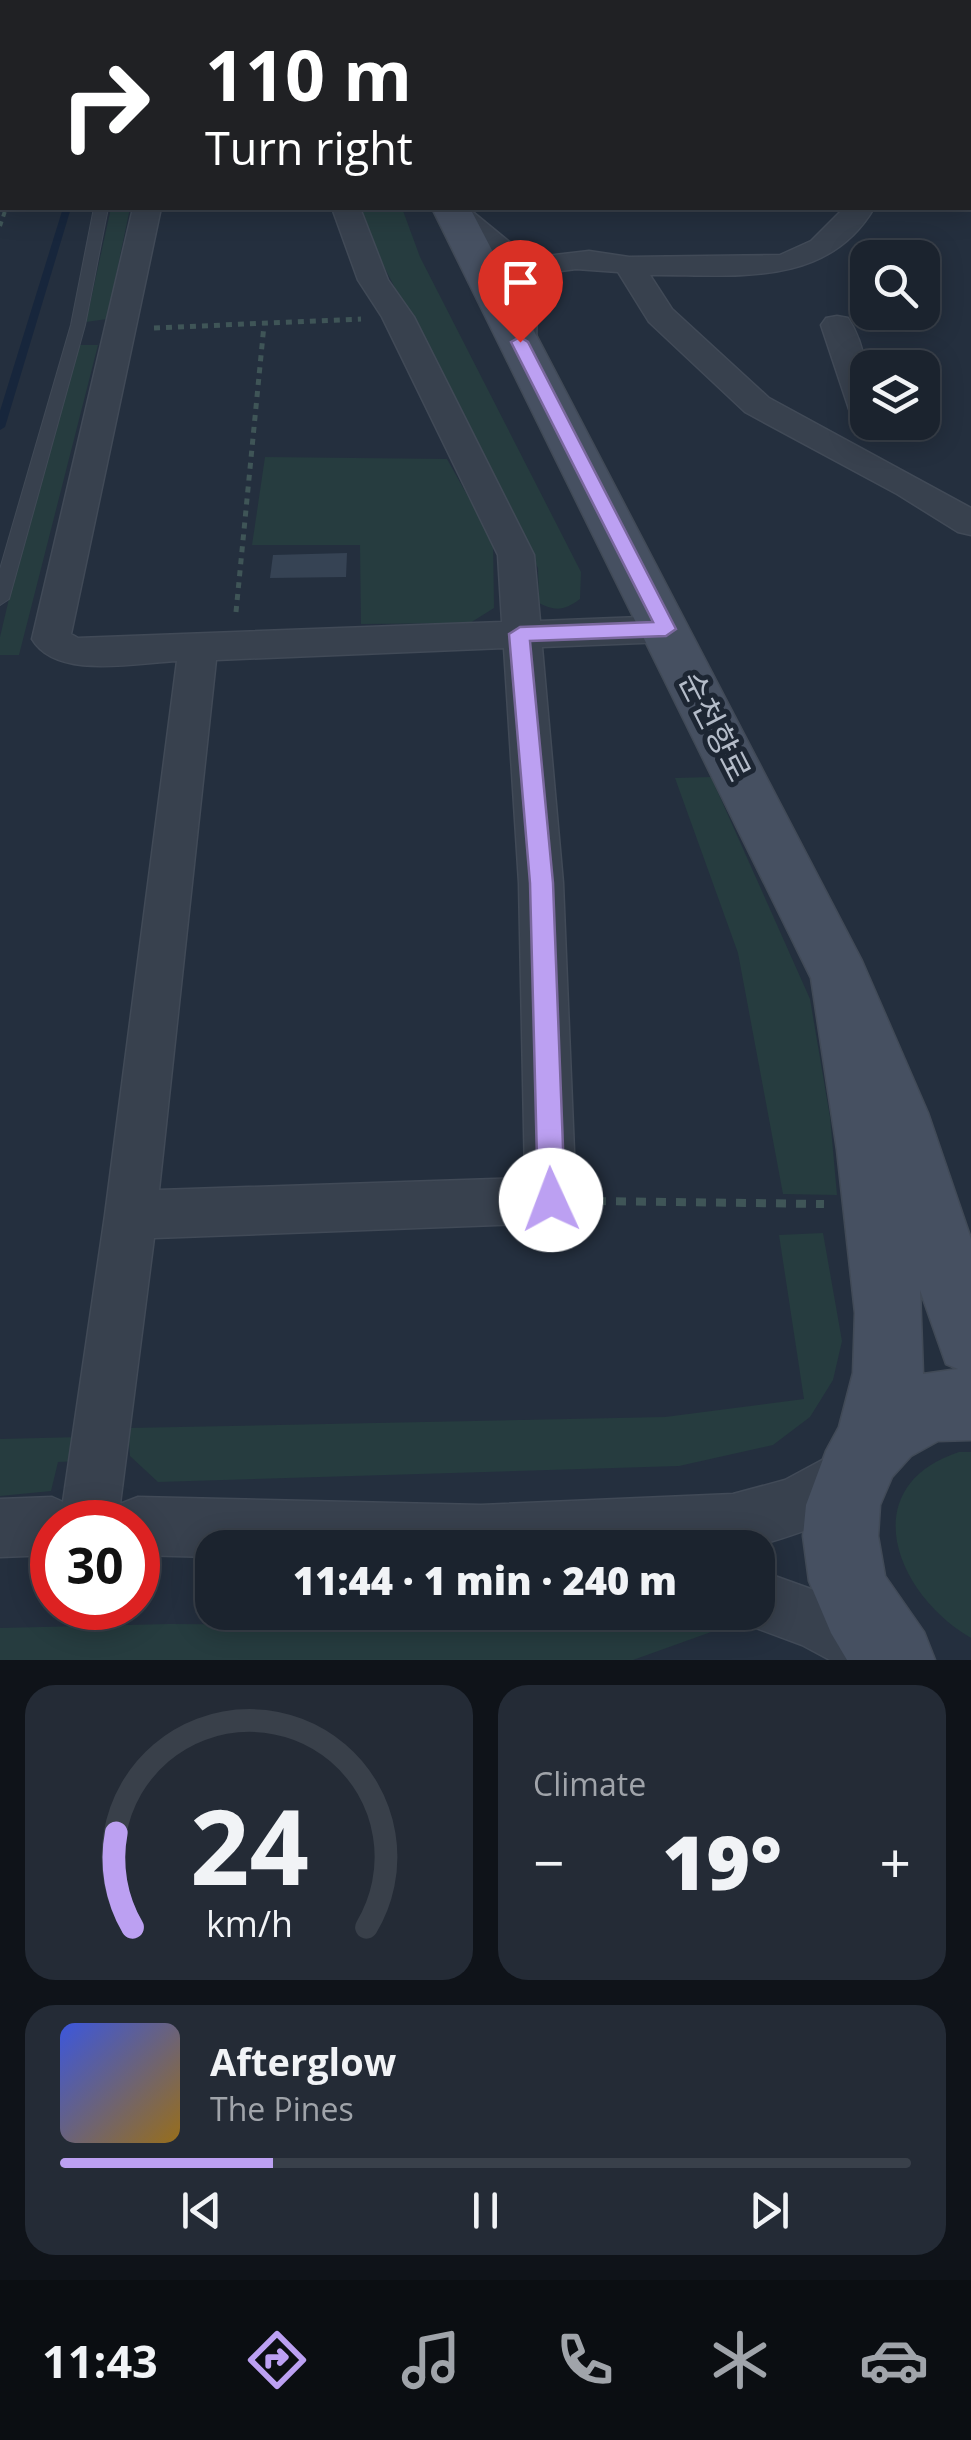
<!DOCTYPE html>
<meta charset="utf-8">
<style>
:root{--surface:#1b232e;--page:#242b36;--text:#f1f3f6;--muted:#a0a4aa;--line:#39404a;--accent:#bca0f2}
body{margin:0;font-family:"Open Sans","Noto Sans KR",sans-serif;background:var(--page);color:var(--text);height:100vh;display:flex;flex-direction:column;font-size:38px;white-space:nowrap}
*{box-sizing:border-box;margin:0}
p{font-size:32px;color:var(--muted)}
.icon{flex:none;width:55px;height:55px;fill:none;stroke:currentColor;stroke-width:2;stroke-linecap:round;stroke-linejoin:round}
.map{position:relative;height:1660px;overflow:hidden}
.details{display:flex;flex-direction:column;gap:25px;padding:25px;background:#0f1319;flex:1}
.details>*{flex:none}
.top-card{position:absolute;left:0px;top:0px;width:972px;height:210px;box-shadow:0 5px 25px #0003,0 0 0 2px var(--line);background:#202124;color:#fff;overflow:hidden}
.tools{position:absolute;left:850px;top:240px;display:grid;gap:20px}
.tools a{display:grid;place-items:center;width:90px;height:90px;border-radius:20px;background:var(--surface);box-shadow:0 5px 25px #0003,0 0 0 2px var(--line);font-size:50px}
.speed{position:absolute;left:30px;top:1500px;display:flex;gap:20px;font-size:50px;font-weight:700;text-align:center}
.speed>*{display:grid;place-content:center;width:130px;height:130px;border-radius:50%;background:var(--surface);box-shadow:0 5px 25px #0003,0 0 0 2px var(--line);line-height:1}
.speed .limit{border:15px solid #d22;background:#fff;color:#111}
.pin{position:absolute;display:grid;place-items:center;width:85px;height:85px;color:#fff;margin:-102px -42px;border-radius:50% 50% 50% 0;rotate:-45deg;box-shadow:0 0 10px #0007}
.pin .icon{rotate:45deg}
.me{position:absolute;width:110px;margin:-55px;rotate:358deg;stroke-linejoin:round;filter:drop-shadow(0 0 8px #0008)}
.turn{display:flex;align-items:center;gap:35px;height:210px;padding:0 40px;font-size:45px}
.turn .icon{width:130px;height:130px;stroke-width:2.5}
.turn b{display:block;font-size:70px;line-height:85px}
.big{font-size:75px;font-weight:800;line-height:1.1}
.details .card{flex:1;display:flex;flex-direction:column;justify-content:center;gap:15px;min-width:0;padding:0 35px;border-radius:30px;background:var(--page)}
.details .dial{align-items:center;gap:0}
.dial svg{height:260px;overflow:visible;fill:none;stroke:var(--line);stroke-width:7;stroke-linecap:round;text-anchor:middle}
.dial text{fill:var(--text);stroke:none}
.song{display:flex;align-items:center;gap:30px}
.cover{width:120px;height:120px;border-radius:15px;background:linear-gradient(135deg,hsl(230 70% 55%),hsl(40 70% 35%))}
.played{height:10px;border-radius:5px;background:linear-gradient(90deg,var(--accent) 25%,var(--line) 25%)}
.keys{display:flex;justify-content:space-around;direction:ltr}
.heat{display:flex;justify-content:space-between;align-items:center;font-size:55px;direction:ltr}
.details .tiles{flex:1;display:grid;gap:25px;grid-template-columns:1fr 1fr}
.card:last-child{grid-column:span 2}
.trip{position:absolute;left:195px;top:1530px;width:580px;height:100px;border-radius:30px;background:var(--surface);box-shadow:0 5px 25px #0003,0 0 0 2px var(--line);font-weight:800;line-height:100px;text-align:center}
.tabs{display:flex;height:160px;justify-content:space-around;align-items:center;background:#0b0e12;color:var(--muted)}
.tabs .icon{width:70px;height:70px}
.tabs .active{color:var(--accent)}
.tabs b{font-size:45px;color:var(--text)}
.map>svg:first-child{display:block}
.green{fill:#263c3f}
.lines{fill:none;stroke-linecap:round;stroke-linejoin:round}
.stream{fill:#17263c;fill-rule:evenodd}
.building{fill:#364354}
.service-casing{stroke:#414a57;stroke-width:2}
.minor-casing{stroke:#414a57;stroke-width:3}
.secondary-casing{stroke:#414a57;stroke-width:3}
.path-far2{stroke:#3f5557;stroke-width:4;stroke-dasharray:5 5;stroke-linecap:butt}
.path-far1{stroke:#3f5557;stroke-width:5;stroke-dasharray:6 6;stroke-linecap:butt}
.path{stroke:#3f5557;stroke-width:8;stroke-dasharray:10 10;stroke-linecap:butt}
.service{fill:#38414e;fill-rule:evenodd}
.minor{fill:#38414e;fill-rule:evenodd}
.secondary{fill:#465061;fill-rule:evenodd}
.route{fill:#bca0f2;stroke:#7a689d;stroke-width:2.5}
.labels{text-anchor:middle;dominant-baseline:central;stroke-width:10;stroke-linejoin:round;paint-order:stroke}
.street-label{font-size:32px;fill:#b4bcc9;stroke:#1d2633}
</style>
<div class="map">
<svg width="971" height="1660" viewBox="0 0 971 1660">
<rect width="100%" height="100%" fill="#242f3e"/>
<path class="green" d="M111 208H130L107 319 86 322Z
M361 208H402L420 257 581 572 580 599C565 610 556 612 539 603L538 568 370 239Z
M79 345H98L19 655H0V637L56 399Z
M265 457 447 459 493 541 494 608 470 623 361 624 360 545H252Z
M711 777 810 999 830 1117 837 1195 783 1194 738 953 675 778Z
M823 1233 842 1341 833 1380 810 1417 773 1445 679 1466 158 1482 130 1456 128 1428 665 1417 804 1399 779 1235Z
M80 1437 79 1461 58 1462 51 1491 0 1496V1439Z
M959 1452H971V1638C896 1595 853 1487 959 1452Z
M169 1624 725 1627 633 1660H0V1628Z"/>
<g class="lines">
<path class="stream" d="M74 0H82V2H75Z
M0 72H2V77H0Z
M63 208H71L5 427 0 430V411Z"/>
</g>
<path class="building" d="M347 553 346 577 270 578 273 555Z"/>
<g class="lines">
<defs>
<path id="service" d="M94 208H108L85 325 9 599 0 605V569L71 325Z"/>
<path id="minor" d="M970 32H971V46H970Z
M970 133H971V149H970Z
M133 208H161L71 634 78 638 502 622 498 555 382 317 358 280 332 208H360L388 280 414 317 534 555 540 621 666 616 679 620 685 629 679 638 666 642 542 647 563 883 576 1200 569 1216 551 1223 154 1238 120 1504 138 1497 481 1505 733 1494 785 1480 850 1445 870 1453 878 1473C859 1519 794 1535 749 1548H212V1557L138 1555V1522H52V1555L0 1557V1499L52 1497 63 1502 105 1215 177 661C135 663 56 680 32 639ZM504 648 519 883 525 1178 159 1190 216 660Z
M437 208H468L529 258 589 251 629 257 780 255 811 241 844 208H874C826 290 731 274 650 275L672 309 769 398 971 508V535L958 532 897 494 745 412 649 322 618 272 576 269 538 274 536 342 531 349H509L504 342 508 271Z
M837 316 848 318C869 350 868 386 868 422H878H856L851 415 821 325 826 318Z
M758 1570 836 1598 913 1638 922 1660H830L802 1645 737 1621 733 1612H758Z"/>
<path id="secondary" d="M392 0H424V2H393Z
M432 208H470L862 961 928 1113 971 1239V1440L938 1441 911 1456 892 1477 880 1505 878 1536 885 1576 924 1632 935 1660H847L831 1633 809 1581 803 1536 806 1505 826 1451 839 1427 853 1373 855 1313 837 1150 811 978ZM920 1290 946 1364 958 1369 923 1374Z"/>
</defs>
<use href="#service" class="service-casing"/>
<use href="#minor" class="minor-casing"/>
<use href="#secondary" class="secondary-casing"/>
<path class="path-far2" d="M0 226 6 208"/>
<path class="path-far1" d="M154 328 361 319
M236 612 264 325"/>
<path class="path" d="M596 1201 824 1204"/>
<use href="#service" class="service"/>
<use href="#minor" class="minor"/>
<use href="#secondary" class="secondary"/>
</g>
<path class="route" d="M520 337 528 342 676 629 666 636 530 641 553 883 565 1200 561 1209 551 1213 542 1209 538 1200 530 883 509 634 520 627 653 622 511 342Z"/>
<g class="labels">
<g class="street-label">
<text transform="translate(716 726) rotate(63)">순천향로</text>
</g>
</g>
</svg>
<div class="tools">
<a><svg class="icon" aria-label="search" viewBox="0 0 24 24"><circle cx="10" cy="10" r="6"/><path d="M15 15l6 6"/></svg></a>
<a><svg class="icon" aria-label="layers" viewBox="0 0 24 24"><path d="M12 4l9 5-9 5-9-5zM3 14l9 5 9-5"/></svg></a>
</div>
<div class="speed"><div class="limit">30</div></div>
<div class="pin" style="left:520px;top:342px;background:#d93025"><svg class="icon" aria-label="arrive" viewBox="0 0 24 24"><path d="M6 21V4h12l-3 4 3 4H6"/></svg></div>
<svg class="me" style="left:551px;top:1200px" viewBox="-20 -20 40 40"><circle r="19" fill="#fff"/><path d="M0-13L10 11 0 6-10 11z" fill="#bca0f2"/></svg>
<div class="trip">11:44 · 1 min · 240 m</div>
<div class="top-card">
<div class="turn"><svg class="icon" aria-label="right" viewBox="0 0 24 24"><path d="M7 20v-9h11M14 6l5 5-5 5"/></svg><div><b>110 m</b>Turn right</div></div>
</div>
</div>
<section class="details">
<div class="tiles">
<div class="card dial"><svg viewBox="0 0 100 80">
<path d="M14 69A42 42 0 1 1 86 69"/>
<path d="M14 69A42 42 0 0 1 9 40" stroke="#bca0f2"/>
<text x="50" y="56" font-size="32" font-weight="700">24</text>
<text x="50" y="72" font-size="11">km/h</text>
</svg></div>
<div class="card"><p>Climate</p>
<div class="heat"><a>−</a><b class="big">19°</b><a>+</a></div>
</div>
<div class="card">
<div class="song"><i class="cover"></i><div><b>Afterglow</b><p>The Pines</p></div></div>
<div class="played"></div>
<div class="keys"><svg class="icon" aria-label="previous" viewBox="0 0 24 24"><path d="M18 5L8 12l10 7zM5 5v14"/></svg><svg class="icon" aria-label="pause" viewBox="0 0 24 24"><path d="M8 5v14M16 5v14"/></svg><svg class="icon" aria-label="next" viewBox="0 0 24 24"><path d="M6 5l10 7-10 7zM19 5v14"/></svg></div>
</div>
</div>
</section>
<nav class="tabs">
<b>11:43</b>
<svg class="icon active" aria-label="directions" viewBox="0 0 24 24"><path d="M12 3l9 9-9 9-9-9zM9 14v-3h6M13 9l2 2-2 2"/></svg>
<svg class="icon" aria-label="music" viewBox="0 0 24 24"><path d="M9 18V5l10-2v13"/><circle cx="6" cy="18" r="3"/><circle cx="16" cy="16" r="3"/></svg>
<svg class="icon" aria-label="phone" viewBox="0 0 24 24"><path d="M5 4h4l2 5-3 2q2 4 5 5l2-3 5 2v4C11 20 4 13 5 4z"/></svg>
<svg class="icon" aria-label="climate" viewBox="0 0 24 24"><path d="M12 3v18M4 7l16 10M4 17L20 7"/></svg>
<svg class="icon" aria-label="car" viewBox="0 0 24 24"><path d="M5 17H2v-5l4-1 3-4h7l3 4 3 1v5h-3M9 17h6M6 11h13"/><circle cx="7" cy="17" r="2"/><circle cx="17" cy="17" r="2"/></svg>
</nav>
